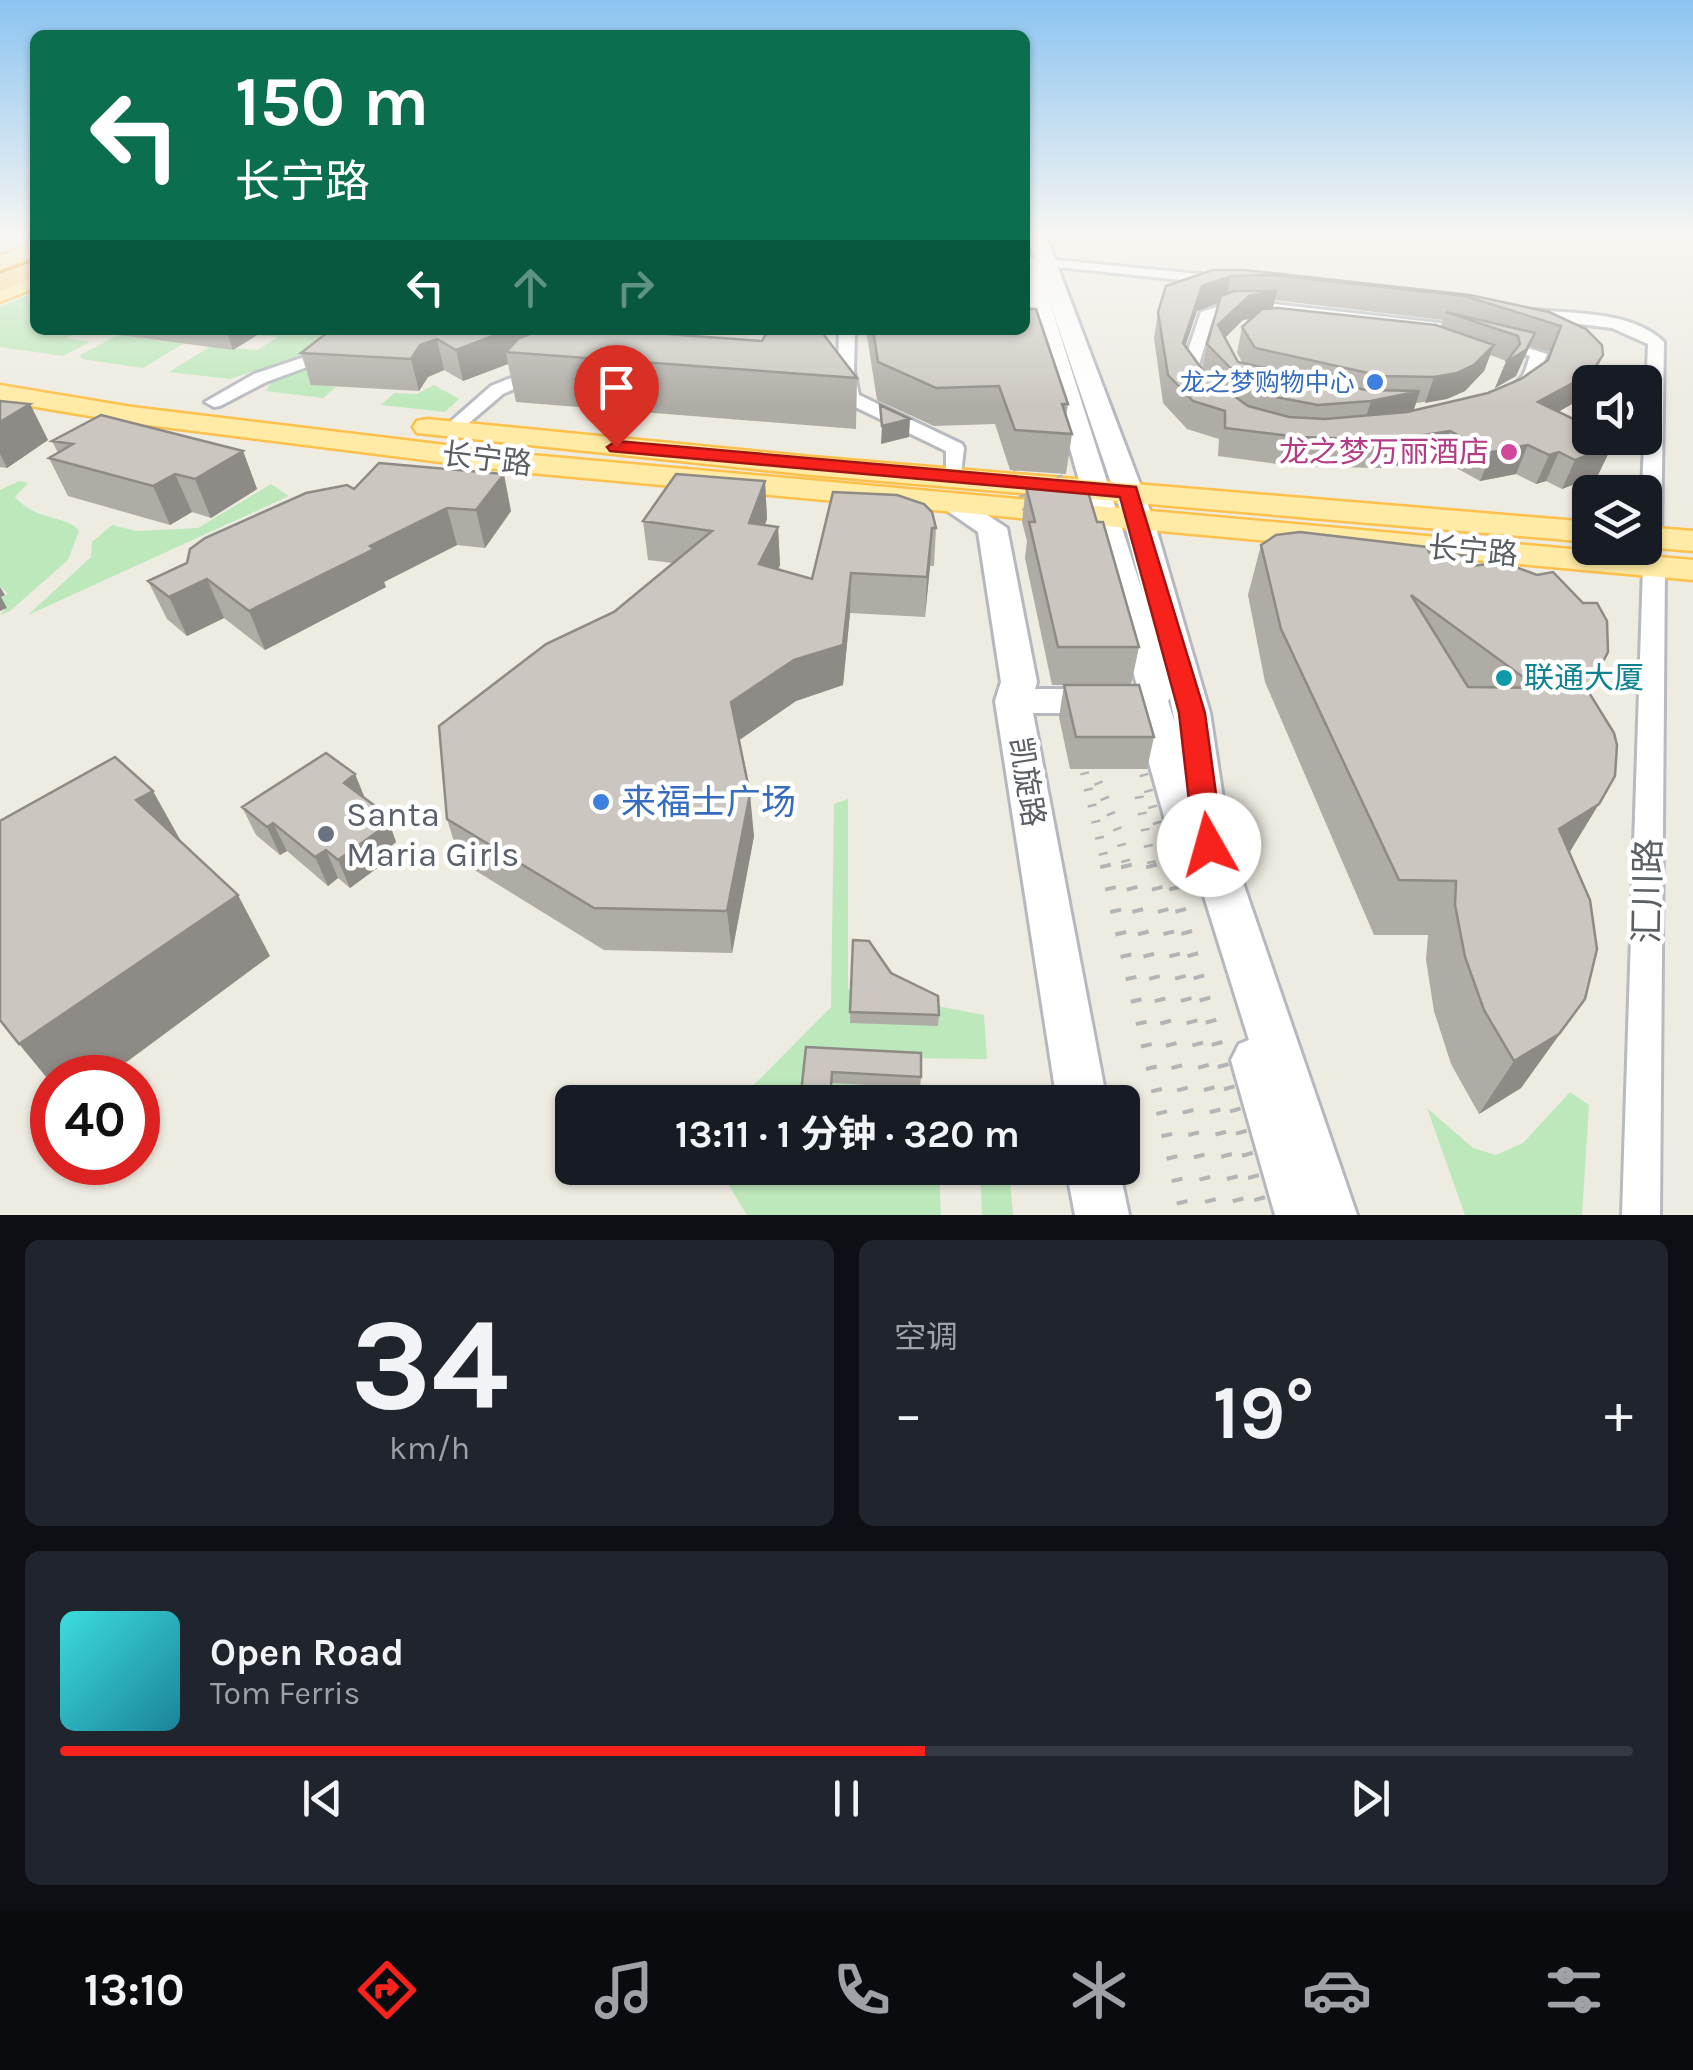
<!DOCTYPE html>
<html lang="zh">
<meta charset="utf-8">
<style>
:root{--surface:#171b24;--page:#20242c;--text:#f1f3f6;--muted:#9ea1a6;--line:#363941;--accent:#f8221d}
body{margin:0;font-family:Karla,"Noto Sans SC",sans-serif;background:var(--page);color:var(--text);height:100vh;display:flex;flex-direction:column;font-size:38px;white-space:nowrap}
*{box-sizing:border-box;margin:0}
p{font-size:32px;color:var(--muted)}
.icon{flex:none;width:55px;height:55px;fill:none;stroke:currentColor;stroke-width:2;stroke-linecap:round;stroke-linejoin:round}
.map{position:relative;height:1215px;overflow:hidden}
.details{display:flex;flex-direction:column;gap:25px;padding:25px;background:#0d0f14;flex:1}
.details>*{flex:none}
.top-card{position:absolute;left:30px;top:30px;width:1000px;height:305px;border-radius:15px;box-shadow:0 2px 8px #0004;background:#0b6e4f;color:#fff;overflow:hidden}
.fabs{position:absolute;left:1572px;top:365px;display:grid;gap:20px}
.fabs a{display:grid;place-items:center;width:90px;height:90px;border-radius:15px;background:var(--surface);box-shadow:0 2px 8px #0004;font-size:50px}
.speed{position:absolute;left:30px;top:1055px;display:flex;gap:20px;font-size:50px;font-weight:700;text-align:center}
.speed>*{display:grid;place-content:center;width:130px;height:130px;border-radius:50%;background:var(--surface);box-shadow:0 2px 8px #0004;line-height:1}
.speed .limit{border:15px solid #d22;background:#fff;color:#111}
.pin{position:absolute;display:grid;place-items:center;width:85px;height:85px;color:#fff;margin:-102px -42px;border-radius:50% 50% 50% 0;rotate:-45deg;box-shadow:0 0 10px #0007}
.pin .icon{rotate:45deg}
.me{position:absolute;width:110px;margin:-55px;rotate:353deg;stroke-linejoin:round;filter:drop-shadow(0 0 8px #0008)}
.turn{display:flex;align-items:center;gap:35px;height:210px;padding:0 40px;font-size:45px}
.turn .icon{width:130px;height:130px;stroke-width:2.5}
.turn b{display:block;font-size:70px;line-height:85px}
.lanes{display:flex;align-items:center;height:95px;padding:0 40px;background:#0003;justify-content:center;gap:50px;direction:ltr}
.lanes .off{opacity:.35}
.big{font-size:75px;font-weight:700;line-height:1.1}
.details .widget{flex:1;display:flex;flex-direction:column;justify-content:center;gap:15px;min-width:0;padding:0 35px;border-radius:15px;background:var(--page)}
.details .dial{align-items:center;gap:0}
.dial b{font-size:130px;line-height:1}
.song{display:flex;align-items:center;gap:30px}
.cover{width:120px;height:120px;border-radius:15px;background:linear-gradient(135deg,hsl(180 70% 55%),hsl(190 70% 35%))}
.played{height:10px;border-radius:5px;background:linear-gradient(90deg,var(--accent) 55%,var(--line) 55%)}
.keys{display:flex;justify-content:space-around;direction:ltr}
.heat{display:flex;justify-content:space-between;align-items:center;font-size:55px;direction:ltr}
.details .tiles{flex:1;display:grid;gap:25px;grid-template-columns:1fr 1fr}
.widget:last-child{grid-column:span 2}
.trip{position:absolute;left:555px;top:1085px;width:585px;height:100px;border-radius:15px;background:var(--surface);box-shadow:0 2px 8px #0004;font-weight:700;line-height:100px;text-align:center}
.tabs{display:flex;height:160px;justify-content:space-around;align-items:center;background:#090b0e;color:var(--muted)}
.tabs .icon{width:70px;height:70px}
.tabs .selected{color:var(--accent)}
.tabs b{font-size:45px;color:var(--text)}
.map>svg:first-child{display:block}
.green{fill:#bde8bb}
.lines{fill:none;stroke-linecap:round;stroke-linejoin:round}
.street-casing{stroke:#b7babf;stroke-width:6}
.secondary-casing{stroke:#b5b9bf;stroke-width:6}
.primary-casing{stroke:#fdc14b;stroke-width:5}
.highway-casing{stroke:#ef9700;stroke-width:6}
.street{fill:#fff;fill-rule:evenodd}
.secondary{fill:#fff;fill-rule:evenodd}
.primary{fill:#ffeba5;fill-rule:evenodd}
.highway{fill:#ffda87;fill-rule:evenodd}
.rail-far2{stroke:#b3b4b5;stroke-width:6;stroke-dasharray:2.5 11;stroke-linecap:butt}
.rail-far1{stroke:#b3b4b5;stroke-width:9;stroke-dasharray:2.5 14;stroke-linecap:butt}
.rail{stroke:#b3b4b5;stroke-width:11;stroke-dasharray:4 19;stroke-linecap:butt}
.wall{fill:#afaba5;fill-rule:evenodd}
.shaded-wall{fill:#8e8b86}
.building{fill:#cbc7c0;stroke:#8e8b86;stroke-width:2.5;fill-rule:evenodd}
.route{fill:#f8221d;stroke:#a11613;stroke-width:2.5}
.shop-dot{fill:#3f7fe0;stroke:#fff;stroke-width:4}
.hotel-dot{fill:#d1479c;stroke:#fff;stroke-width:4}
.culture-dot{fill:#0f9aa8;stroke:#fff;stroke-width:4}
.worship-dot{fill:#6b7280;stroke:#fff;stroke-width:4}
.labels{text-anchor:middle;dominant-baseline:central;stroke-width:9;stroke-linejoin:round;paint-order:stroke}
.far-shop-label{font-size:25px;fill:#366cbe;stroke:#fff;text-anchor:end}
.hotel-label{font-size:30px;fill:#b23c85;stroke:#fff;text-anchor:end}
.street-label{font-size:30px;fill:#5a5f64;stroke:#fff}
.culture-label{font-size:30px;fill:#0d838f;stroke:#fff;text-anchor:start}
.near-shop-label{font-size:35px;fill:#366cbe;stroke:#fff;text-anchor:start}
.near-worship-label{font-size:35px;fill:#5b616d;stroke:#fff;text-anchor:start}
.near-street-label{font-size:35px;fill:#5a5f64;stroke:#fff}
</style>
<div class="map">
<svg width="1693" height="1215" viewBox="0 0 1693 1215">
<rect width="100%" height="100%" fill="#eeebe1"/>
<path class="green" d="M35 292V330H81L67 338 90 342 63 356 0 347V307Z
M128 330 159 341 186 342 143 368 82 359 80 355Z
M253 330H377L230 379 169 372 211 346 257 350 278 337 257 335 262 331Z
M338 357 312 384 336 387 323 398 266 391 271 382Z
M434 385 459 399 445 412 381 405 394 393 417 394Z
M19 481 28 483 15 497C36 522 69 515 79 531L68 560 10 611 0 615 7 607 0 598 8 594 0 586V490Z
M271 484 289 496 28 615 91 557 92 542 112 525 136 531 198 528Z
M848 799V989L984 1015 987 1059 807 1057 802 1102H737L831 1007 834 804Z
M832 1083 1001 1092 1002 1102H831Z
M1570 1092 1589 1105 1582 1215H1465L1427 1108 1473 1148 1496 1155 1523 1143Z
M718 1168H939L941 1215H747Z
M980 1168H1009L1013 1215H982Z"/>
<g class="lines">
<defs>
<path id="street" d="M1025 257 1220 276 1227 280 1220 284 1029 264 1025 263Z
M1266 303 1456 325 1547 354C1542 367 1540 378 1530 388 1484 432 1314 457 1255 436 1221 424 1201 399 1181 371L1201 312 1226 304ZM1266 311 1455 335 1530 356C1527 364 1526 372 1521 378 1485 420 1320 444 1268 428 1236 419 1218 396 1197 371L1213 318 1228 312Z
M1535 310C1576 314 1632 311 1664 342L1661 538 1658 542 1645 543 1642 492 1648 344 1612 328 1530 318 1527 315Z
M839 330H855L854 371 859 395 962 444 964 448 960 482H946V451L845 402 838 371Z
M331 348 339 353 337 356 266 382 220 406 214 407 205 402 254 374Z
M538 367 544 369V375L503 394 456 434 450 435 441 430 491 386Z
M1654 561 1665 567 1660 1215H1622L1643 567Z"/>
<path id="secondary" d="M1028 236H1046L1154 521 1210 713 1230 845 1357 1215H1275L1231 1060 1239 1044 1249 1040 1193 861 1178 856 1172 845 1135 713H1033L1107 1102H1057L995 701 1001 682 978 532 939 505 943 499H963L1007 528 1037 682 1035 689H1138L1025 289V256L1035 259ZM1049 300 1124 521 1143 594ZM1170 698 1175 723 1168 701Z
M1066 1168H1119L1129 1215H1075Z"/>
<path id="primary" d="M35 243V256L0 269V256Z
M35 273V288L0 302V287Z
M0 385 132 407 520 454 1693 560V580L520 472 132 423 0 401Z
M427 419 812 457 1590 522V542L812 475 417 433 413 427 417 421Z
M1645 527 1693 531V551L1645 547Z"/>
<path id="highway" d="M35 261V278L0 291V274Z"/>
</defs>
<use href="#street" class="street-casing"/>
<use href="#secondary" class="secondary-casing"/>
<use href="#primary" class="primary-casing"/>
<use href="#highway" class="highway-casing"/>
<use href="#street" class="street"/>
<use href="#secondary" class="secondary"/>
<use href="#primary" class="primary"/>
<use href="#highway" class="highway"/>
<path class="rail-far2" d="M1010 442 1030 530
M1052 449 1071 516"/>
<path class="rail-far1" d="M1077 740 1106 866
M1135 742 1169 866
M1098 782 1118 831 1127 866
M1139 796 1152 866"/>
<path class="rail" d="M1105 864 1185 1215
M1126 864 1214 1215
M1151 864 1242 1215
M1168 864 1264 1215"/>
</g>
<path class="wall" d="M1244 270 1470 295 1586 329 1591 381 1579 400 1558 412 1590 438H1605L1603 442 1612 446 1598 475 1562 489 1546 481 1536 484 1516 474 1480 481 1440 459 1380 468 1292 466 1218 456 1219 439 1187 429 1163 403 1154 338 1158 312ZM1274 300 1443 320 1440 327 1273 308ZM1219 303 1207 344 1202 368 1185 347 1197 311ZM1252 319 1242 327 1237 353 1242 362H1238L1225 338 1243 320ZM1530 346 1550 352 1547 360 1521 379 1488 393 1413 411 1416 403 1447 399 1465 391 1484 371 1490 355 1506 361 1495 388 1516 376Z
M82 330H261L262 332 233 350Z
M337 330H532V333L614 331 762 341 767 331 754 330H820L857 378 856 429 516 402 508 364 463 381 444 370 428 377 419 391 311 385 301 353Z
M866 330H1025L1068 404 1066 417 1072 434 1066 474 1010 470 995 424 934 426 877 400Z
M0 401 30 404 48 440 7 468 0 467Z
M52 441 243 451 257 489 211 518 192 512 170 525 68 496 49 458 58 453Z
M765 481 767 519 765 525 778 527 780 565 778 570 812 579 833 492 936 528 934 566H930L925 617 850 613 843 685 796 701 739 740 754 836 732 953 604 950 460 861 447 819 673 563 648 560 643 521Z
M1026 486 1139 647 1131 685 1154 737 1147 769H1070L1059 717 1064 685H1052L1025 558 1027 541 1022 522Z
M354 489 511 511 485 548 457 545 384 582 386 587 265 650 224 618 187 636 167 619 148 581Z
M1261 545 1429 552 1472 566 1588 691 1615 776 1569 853 1585 999 1521 1088 1479 1114 1451 1064 1434 1011 1426 960 1428 935H1374L1265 682 1248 595Z
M355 774 365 798 386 814 396 842 391 846 395 855 350 888 338 878 328 886 287 851 280 855 256 835 242 807Z
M853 940 939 1015 938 1026 850 1023Z
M806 1047 921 1077 920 1088 832 1083 831 1102H800Z"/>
<path class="shaded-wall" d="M1231 276 1226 300 1197 311 1177 370 1183 343 1202 286Z
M1277 291 1271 315 1243 320 1212 350 1218 325 1249 296Z
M226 330H261L262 332 233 350Z
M509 330H532L536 353 506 352 508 364 463 381 456 350Z
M1535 333 1516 376 1495 388 1506 362Z
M437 339 444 370 428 377 419 391 411 359 420 345Z
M1494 345 1484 371 1465 391 1447 399 1425 403 1434 377Z
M1603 355 1591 381 1579 400 1526 430 1538 402Z
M1420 391 1411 418 1362 429 1371 401Z
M30 404 48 440 7 468 0 454V422Z
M910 419 909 437 881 444 882 426Z
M1450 431 1440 459 1380 468 1390 440Z
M1599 438H1605L1599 451 1612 446 1598 475 1562 489 1575 460 1596 439Z
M1528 445 1516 474 1480 481 1492 452Z
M243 451 257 489 211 518 195 479Z
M1559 452 1546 481 1536 484 1549 455Z
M175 474 192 512 170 525 153 486Z
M504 474 511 511 485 548 476 510Z
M765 481 767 519 752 561 749 523Z
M447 508 457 545 384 582 386 587 265 650 249 611 370 546Z
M778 527 780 565 761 604 759 564Z
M932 528 930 566 925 617 927 577Z
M851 573 850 613 843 685 796 701 735 743 731 702Z
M207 579 224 618 187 636 169 597Z
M0 587 5 595 1 597 7 608 0 611Z
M355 774 366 802 344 783Z
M153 791 187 852 136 800Z
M750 794 754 836 732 953 727 911Z
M1599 804 1566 858 1559 829Z
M386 814 396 842 391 846 395 855 350 888 338 860 376 821Z
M273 823 287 851 280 855 267 827Z
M326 850 338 878 328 886 315 857Z
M238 895 270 956 105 1078H52V1084L19 1044Z
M1585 999 1521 1088 1479 1114 1514 1061Z"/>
<path class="building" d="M1213 270H1244L1470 295 1549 312 1586 329 1602 345 1603 355 1591 373 1538 402 1590 427V438H1599L1596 439 1612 446 1575 460 1559 452 1549 455 1528 445 1492 452 1450 431 1390 440 1300 437 1225 428V411L1193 401 1168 375 1158 312 1166 286ZM1272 275 1465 296 1561 326 1548 360 1521 379 1488 393 1407 412 1325 419 1289 417 1248 406 1207 376 1183 343 1202 286 1231 276Z
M1234 291H1277L1249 296 1218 325 1238 362 1366 390 1420 391 1371 401 1318 405 1270 396 1248 386 1207 344 1221 296Z
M1278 308 1436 325 1494 345 1474 365 1457 373 1434 377 1382 376 1255 348 1242 327 1262 309Z
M1025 309H1036L1068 404H1062L1072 434 1015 430 999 386 936 388 878 362 873 330H1025Z
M1446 312 1535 333 1526 350 1506 362 1520 344 1518 336Z
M337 330H509L456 350 437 339 420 345 411 359 301 353 327 333Z
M541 330H611L762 341 768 330H820L857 378 506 352 519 338Z
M0 401 30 404 0 422Z
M880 405 910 419 882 426Z
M101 415 243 451 195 479 175 474 153 486 49 458 73 444 52 441Z
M379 463 504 474 476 510 447 508 370 546 374 549 249 611 207 579 169 597 148 581 187 563 190 549 205 538 306 493 347 485 354 489Z
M676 474 765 481 749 523 778 527 759 564 812 579 833 492 897 495 924 504 932 512 936 528H932L927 577 851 573 843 645 794 660 731 702 750 794 727 911 594 908 447 819 439 726 546 644 614 612 712 531 643 521Z
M1026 486 1088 492 1097 522H1103L1139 647H1058L1029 522H1035Z
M1300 532 1427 547 1429 552 1469 556 1472 566 1502 562 1537 575 1553 572 1583 603H1597L1607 621 1608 652 1588 691 1614 733 1617 745 1615 776 1599 804 1559 829 1590 900 1597 949 1585 999 1559 1034 1514 1061 1484 1010 1465 957 1455 905 1456 881 1399 880 1281 629 1261 545 1276 535ZM1411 595 1538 688 1468 687Z
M1064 685H1139L1154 737H1076Z
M326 753 355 774 344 783 386 814 376 821 384 827 338 860 326 850 315 857 273 823 267 827 242 807Z
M115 757 153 791 136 800 238 895 19 1044 0 1020V821Z
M853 940 869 941 891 973 938 996 939 1015 850 1012Z
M806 1047 921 1053V1077L832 1072 830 1102H800Z"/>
<linearGradient id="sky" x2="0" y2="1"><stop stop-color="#8bc4f1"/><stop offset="0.58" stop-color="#f7f6f2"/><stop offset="1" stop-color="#f7f6f2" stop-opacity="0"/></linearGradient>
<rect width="1693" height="406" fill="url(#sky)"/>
<path class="route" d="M616 441 1136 487 1205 713 1223 845 1219 853 1209 856 1199 853 1194 845 1179 713 1120 497 610 451 607 447Z"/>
<g class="shop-dot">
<circle cx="1375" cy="382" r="10"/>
<circle cx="601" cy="802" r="10"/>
</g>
<circle class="hotel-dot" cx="1509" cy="452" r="10"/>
<circle class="culture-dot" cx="1504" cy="678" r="10"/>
<circle class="worship-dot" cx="326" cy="834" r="10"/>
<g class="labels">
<g class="far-shop-label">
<text x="1355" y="382">龙之梦购物中心</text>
</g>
<g class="hotel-label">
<text x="1489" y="452">龙之梦万丽酒店</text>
</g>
<g class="street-label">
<text transform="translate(487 459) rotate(7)">长宁路</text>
<text transform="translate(1473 551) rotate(5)">长宁路</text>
<text transform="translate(1027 782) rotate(81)">凯旋路</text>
</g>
<g class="culture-label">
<text x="1524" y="678">联通大厦</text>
</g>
<g class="near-shop-label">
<text x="621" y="802">来福士广场</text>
</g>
<g class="near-worship-label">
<text x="346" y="814">Santa<tspan x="346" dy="40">Maria Girls</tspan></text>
</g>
<g class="near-street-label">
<text transform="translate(1648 891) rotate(-89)">汇川路</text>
</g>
</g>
</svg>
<div class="fabs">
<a><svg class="icon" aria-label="sound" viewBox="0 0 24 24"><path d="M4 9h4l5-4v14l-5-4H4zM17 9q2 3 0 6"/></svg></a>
<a><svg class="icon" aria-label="layers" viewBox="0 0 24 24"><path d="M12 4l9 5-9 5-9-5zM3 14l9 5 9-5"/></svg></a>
</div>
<div class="speed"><div class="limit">40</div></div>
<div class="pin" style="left:616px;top:447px;background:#d93025"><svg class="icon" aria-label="arrive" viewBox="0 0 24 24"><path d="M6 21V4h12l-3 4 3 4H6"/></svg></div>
<svg class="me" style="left:1209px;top:845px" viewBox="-20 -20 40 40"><circle r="19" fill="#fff"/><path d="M0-13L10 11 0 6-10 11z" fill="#f8221d"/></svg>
<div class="trip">13:11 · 1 分钟 · 320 m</div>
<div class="top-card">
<div class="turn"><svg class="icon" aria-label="left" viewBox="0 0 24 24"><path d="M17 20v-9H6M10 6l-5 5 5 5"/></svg><div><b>150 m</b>长宁路</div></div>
<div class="lanes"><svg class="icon" aria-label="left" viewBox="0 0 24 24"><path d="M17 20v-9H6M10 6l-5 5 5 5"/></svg><svg class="icon off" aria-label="ahead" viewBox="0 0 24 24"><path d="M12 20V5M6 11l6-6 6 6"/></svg><svg class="icon off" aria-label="right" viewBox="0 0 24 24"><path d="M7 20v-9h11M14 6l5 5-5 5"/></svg></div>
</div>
</div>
<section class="details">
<div class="tiles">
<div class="widget dial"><b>34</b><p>km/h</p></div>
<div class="widget"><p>空调</p>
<div class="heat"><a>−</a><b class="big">19°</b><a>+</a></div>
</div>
<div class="widget">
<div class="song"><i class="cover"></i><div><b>Open Road</b><p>Tom Ferris</p></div></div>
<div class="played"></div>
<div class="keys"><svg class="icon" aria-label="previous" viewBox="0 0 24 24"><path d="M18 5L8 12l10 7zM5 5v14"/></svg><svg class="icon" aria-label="pause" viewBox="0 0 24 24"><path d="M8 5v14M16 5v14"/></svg><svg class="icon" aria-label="next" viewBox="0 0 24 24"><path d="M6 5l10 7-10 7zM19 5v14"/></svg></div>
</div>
</div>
</section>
<nav class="tabs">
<b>13:10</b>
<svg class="icon selected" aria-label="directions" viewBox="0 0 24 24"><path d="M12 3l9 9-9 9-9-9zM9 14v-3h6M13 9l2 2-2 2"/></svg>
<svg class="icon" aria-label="music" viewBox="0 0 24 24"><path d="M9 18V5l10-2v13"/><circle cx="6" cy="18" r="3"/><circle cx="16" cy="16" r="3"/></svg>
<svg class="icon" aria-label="phone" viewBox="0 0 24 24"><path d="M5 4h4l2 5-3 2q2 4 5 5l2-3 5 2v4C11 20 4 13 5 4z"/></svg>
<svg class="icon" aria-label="climate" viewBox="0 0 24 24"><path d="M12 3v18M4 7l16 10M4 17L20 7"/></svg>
<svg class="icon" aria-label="car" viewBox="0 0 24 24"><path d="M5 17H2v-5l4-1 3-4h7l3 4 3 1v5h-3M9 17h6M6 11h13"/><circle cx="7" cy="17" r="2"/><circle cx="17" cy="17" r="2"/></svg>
<svg class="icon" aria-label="filters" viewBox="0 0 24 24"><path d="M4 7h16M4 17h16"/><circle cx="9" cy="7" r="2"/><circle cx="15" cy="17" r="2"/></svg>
</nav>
